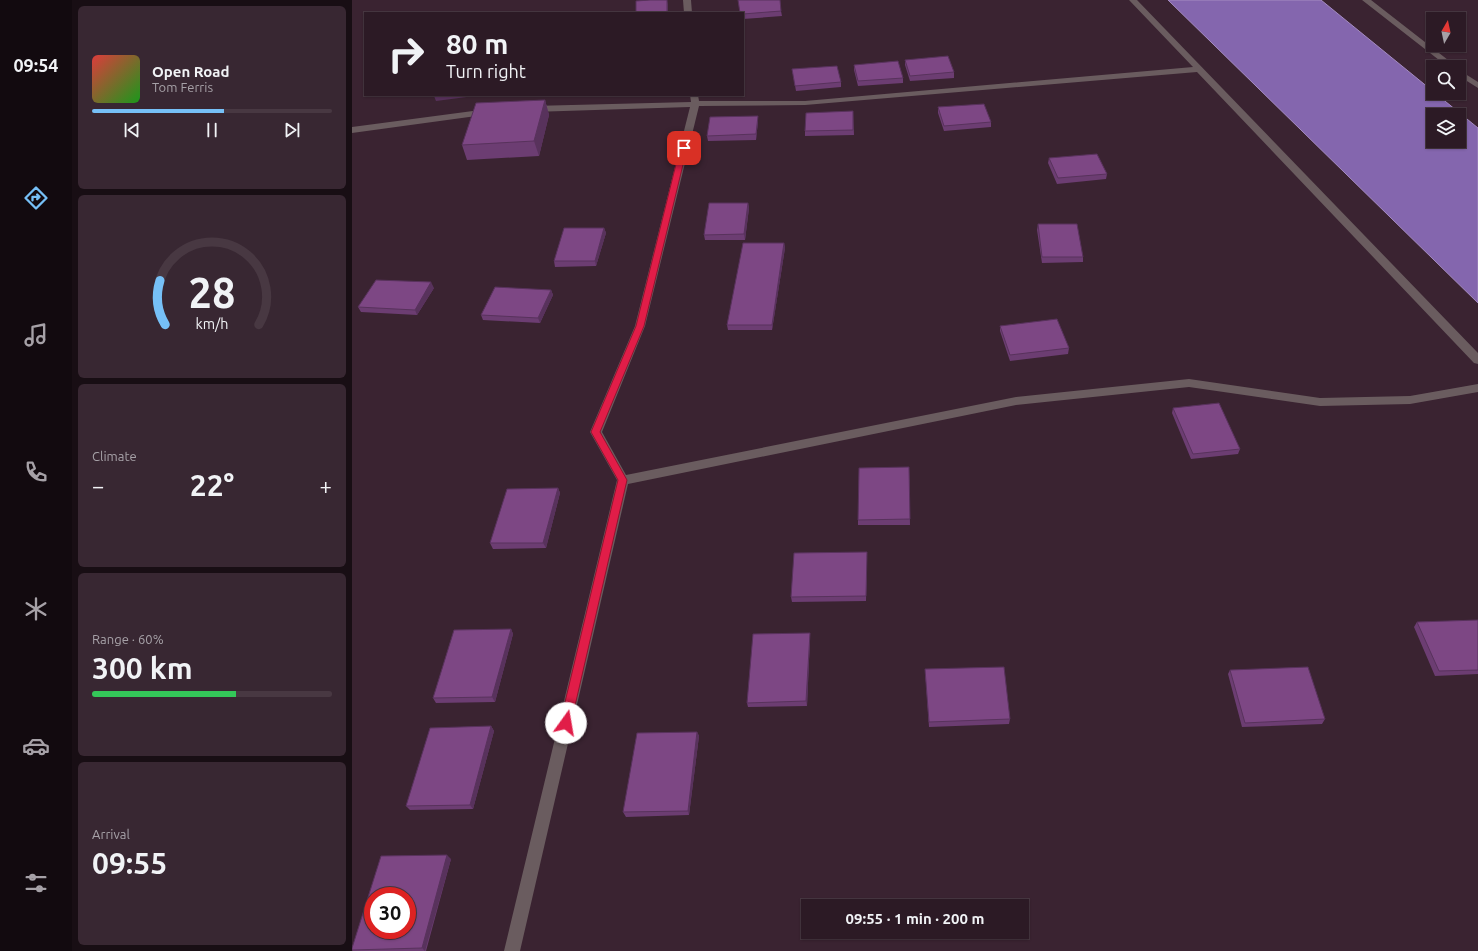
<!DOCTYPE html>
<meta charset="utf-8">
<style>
:root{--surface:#2c1a25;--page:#382732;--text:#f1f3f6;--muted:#a6a1a7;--line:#483842;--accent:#76c0f7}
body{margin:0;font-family:Ubuntu,sans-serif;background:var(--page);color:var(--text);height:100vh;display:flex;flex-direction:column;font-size:15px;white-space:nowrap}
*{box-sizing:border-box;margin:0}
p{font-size:13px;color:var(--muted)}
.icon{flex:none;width:22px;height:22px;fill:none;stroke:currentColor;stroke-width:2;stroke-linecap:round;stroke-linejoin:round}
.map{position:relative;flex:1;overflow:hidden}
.drawer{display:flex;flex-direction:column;gap:6px;padding:6px;background:#180e14;width:280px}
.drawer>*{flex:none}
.guide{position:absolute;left:12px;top:12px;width:380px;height:84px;border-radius:0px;box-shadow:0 1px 3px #0004,0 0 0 1px var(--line);background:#2c1a25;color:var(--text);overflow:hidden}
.needle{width:26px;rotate:9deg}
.tools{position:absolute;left:1074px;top:12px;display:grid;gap:8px}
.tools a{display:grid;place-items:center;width:40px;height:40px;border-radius:0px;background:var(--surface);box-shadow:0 1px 3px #0004,0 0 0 1px var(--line);font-size:20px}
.speed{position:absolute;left:12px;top:887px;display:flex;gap:8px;font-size:20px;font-weight:700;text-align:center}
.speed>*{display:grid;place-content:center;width:52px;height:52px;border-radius:50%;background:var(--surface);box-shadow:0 1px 3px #0004,0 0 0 1px var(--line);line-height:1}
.speed .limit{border:6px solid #d22;background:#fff;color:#111}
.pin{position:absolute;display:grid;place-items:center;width:34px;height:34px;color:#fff;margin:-17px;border-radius:8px;box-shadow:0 2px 6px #0006}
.me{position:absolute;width:44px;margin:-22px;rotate:13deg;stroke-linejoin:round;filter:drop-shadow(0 0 3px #0008)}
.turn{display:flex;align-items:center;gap:14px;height:84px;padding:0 16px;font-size:18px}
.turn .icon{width:52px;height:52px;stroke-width:2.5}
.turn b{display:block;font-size:28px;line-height:34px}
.big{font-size:30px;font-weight:600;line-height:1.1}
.drawer .tile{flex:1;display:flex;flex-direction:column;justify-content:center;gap:6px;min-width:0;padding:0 14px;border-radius:6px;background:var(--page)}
.drawer .dial{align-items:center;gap:0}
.dial svg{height:104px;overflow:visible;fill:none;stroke:var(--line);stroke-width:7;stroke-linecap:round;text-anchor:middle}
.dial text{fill:var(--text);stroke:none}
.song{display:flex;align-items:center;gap:12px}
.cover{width:48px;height:48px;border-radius:6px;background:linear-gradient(135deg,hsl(0 70% 55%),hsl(120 70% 35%))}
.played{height:4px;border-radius:2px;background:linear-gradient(90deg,var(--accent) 55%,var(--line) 55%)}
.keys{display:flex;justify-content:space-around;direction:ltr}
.heat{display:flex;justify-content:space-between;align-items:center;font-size:22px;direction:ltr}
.charge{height:6px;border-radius:3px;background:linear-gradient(90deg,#34c759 60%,var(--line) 0)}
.trip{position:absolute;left:449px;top:899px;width:228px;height:40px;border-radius:0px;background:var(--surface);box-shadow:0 1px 3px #0004,0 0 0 1px var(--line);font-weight:600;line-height:40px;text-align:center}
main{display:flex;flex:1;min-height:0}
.tab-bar{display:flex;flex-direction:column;width:72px;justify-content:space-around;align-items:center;background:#120a0f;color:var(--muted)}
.tab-bar .icon{width:28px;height:28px}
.tab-bar .on{color:var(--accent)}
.tab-bar b{font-size:18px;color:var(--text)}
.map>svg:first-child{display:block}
.water{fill:#8466ae;stroke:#a58cc1;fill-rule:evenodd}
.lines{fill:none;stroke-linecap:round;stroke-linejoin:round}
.minor{fill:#6a5c5f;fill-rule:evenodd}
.wall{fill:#6c3d72}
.shaded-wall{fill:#58325c}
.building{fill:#7d4784;stroke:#58325c;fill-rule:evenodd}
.route{fill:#e11d48;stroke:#92132f}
</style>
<main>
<nav class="tab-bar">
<b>09:54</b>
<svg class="icon on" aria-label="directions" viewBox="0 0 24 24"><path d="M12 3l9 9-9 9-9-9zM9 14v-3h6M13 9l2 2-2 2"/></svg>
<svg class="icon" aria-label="music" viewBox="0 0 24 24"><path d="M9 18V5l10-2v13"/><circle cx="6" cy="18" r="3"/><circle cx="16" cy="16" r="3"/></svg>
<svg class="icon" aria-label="phone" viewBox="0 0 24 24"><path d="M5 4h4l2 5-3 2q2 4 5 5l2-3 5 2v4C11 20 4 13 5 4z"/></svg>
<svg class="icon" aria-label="climate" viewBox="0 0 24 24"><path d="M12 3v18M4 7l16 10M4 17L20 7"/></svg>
<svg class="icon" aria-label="car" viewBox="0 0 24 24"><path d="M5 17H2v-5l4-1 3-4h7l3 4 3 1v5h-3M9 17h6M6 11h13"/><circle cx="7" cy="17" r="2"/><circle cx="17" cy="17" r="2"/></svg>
<svg class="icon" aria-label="filters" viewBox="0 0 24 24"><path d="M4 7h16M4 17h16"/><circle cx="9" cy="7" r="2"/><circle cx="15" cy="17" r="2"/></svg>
</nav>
<section class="drawer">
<div class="tile">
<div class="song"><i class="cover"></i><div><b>Open Road</b><p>Tom Ferris</p></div></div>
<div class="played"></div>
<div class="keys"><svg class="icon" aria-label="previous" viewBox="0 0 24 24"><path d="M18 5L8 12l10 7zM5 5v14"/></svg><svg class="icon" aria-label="pause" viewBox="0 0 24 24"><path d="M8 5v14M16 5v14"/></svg><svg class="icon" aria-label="next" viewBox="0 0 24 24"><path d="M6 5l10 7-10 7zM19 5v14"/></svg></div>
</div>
<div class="tile dial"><svg viewBox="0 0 100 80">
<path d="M14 69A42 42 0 1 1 86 69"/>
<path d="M14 69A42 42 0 0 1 10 35" stroke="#76c0f7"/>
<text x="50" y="56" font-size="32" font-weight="700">28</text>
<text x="50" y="72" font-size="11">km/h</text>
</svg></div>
<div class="tile"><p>Climate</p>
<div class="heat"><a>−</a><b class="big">22°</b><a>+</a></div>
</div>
<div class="tile"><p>Range · 60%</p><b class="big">300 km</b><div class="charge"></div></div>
<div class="tile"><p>Arrival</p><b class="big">09:55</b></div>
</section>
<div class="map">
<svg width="1126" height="951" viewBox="0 0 1126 951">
<rect width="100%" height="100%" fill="#3a2331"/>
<path class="water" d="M816 0H969L1126 128V303ZM1081 115H1107V141H1081Z"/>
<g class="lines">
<path class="minor" d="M331 0H339L340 13H332Z
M777 0H785L1126 353V364L1122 363 845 72 453 105 347 106 293 326 250 432 274 475 664 397 837 379 968 398 1058 396 1126 384V392L1058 404 968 406 837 387 664 405 276 484 168 951H152L265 480 238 432 283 326 338 107 180 112 176 109 180 106 339 102 338 95H346L347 101H453L841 67Z
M1010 0H1019L1105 67H1096Z
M1107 70 1126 82V88L1107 76Z
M136 109 139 110 140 112 139 114 0 133V127Z"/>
</g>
<path class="wall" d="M429 11 430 16 391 19V13Z
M553 60 602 72V78L558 81 553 65Z
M502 65 551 78V83L506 86 502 70Z
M440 69 489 82V87L444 91Z
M193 100 197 115 187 156 115 160 110 145Z
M586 107 639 122V127L592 131 586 113Z
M501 111 502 135 453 136V131Z
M406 116V121L404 140 356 141 355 136Z
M697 158 755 174 754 179 705 184 696 163Z
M396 203 397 208 393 240H353L352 235Z
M686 224 731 257V262L690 263 685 230Z
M252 228 254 233 244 266 203 267 202 261Z
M432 243 433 248 420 330H376L375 325Z
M82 288 65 315 9 312 6 307Z
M199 290 201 295 188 323 131 320 129 315Z
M648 326 717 348 716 354 658 361 648 331Z
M821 408 888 449 886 454 839 459 820 413Z
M557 467 558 525H506V520Z
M206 488 208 493 194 548 141 549 138 543Z
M515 557 514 601 440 602 439 597Z
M1126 620V674L1083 676 1062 627 1065 622Z
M159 629 161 634 143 702 84 703 81 698Z
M458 638 455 706 396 707 395 703Z
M573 669 658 719 657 724 577 727Z
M878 670 973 719 970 724 890 727 876 674Z
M139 726 142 731 121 809 58 810 54 806Z
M345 732 347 736 337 815 274 817 271 812Z
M99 859 74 951H1L0 950V948Z"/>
<path class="shaded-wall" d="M315 0 316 4V13H315Z
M92 95H130L84 101 82 96Z
M193 100 197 115 187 156 182 141Z
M406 116V121L404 140V134Z
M396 203 397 208 393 240 392 234Z
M252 228 254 233 244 266 243 261Z
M432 243 433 248 420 330V325Z
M79 282 82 288 65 315 63 310Z
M199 290 201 295 188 323 186 318Z
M206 488 208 493 194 548 191 543Z
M159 629 161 634 143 702 140 697Z
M458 633V638L455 706 454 701Z
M139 726 142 731 121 809 118 805Z
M345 732 347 736 337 815 336 811Z
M95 855 99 859 73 951 70 948Z"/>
<path class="building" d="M298 0H315V13H284V1Z
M386 0H428L429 11 391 14V13H388Z
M596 56 602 72 558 76 553 60Z
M546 61 551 78 506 81 502 65Z
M485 66 489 82 443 86 440 69Z
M82 95H92L82 96Z
M193 100 182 141 110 145 124 103Z
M632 104 639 122 592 126 586 107Z
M501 111V130L453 131 454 113Z
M406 116 404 134 355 136 358 117Z
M745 154 755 174 706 178 697 158Z
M357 203H396L392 234 352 235Z
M686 224H725L731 257H690Z
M212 228H252L243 261H202Z
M391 243H432L420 325H375Z
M24 280 79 282 63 310 6 307Z
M143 287 199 290 186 318 129 315Z
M705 319 717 348 658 355 648 326Z
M867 403 888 449 841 454 821 408Z
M557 467 558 519 506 520 507 468Z
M206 488 191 543H138L155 489Z
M515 552 514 596 439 597 442 553Z
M1126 620V670L1087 671 1065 622Z
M159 629 140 697 81 698 102 630Z
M458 633 454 701 395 703 401 634Z
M652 667 658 719 577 722 573 669Z
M956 667 973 719 893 723 878 670Z
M139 726 118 805 54 806 78 728Z
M345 732 336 811 271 812 285 733Z
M95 855 70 948 0 950V948L29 856ZM21 896H55V930H21Z"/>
<path class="route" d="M332 146 335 148 292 326 248 432 275 480 219 723 218 726 214 728 210 726 208 723 266 480 239 432 284 326 328 148Z"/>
</svg>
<div class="tools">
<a><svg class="needle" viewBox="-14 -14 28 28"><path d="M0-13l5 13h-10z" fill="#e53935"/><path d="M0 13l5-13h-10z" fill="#a6a1a7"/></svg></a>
<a><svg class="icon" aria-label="search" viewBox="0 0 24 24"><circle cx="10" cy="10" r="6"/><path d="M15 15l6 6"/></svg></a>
<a><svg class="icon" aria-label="layers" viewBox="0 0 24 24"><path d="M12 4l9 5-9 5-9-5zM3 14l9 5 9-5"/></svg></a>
</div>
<div class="speed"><div class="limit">30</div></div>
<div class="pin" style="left:332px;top:148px;background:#d93025"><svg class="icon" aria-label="arrive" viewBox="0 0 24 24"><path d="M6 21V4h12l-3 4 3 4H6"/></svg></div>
<svg class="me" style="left:214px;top:723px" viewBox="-20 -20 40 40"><circle r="19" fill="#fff"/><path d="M0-13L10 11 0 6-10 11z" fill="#e11d48"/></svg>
<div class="trip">09:55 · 1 min · 200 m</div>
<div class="guide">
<div class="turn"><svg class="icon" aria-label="right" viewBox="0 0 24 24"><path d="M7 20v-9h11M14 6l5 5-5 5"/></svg><div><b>80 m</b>Turn right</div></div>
</div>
</div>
</main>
